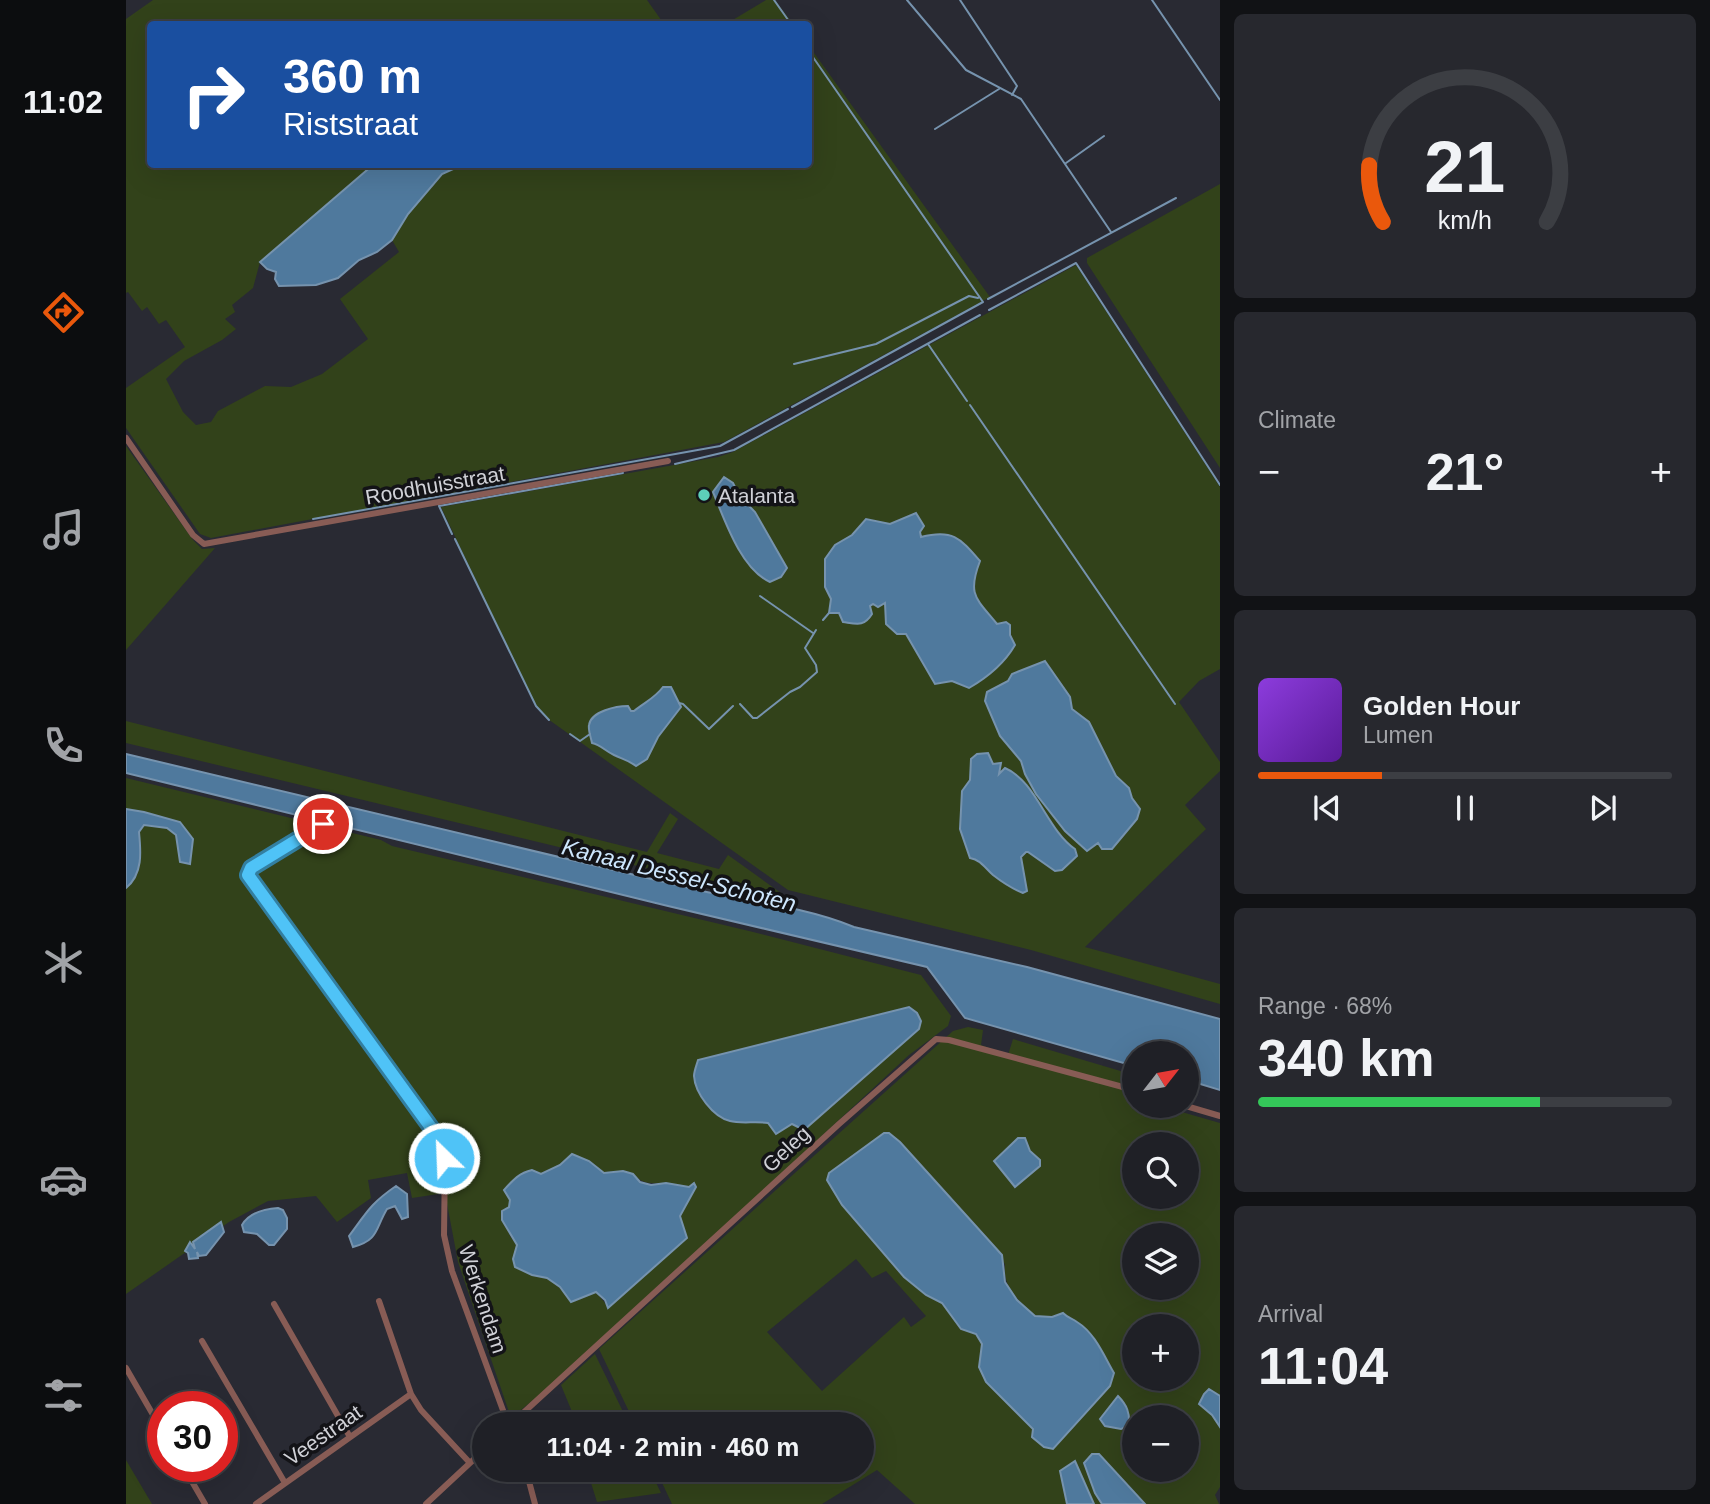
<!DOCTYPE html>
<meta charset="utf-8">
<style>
:root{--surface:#1f2026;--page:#27282e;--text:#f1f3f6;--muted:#a1a3a7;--line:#3c3e43;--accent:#ea580c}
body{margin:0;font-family:Helvetica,sans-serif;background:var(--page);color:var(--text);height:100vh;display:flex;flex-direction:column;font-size:26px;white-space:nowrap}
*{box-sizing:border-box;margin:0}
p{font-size:23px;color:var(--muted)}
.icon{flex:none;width:38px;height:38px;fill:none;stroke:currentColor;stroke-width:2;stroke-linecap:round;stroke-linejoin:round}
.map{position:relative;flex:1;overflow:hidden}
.side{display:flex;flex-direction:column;gap:14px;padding:14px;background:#111215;width:490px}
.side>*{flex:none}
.guide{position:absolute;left:21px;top:21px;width:665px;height:147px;border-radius:7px;box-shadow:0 7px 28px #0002,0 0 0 2px var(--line);background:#1a4fa0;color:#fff;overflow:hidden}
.needle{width:46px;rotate:59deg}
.controls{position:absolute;left:996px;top:1041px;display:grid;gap:14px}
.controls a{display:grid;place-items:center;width:77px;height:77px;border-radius:50%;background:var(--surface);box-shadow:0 7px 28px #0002,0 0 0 2px var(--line);font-size:35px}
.speed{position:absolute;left:21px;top:1391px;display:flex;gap:14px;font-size:35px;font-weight:700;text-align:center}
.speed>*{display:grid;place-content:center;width:91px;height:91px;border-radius:50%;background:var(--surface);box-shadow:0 7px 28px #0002,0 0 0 2px var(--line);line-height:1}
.speed .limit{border:10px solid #d22;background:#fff;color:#111}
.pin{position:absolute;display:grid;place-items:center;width:60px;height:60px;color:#fff;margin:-30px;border:4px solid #fff;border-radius:50%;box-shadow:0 2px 7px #0007}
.me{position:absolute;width:77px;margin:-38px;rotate:336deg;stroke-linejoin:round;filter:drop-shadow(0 0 5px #0008)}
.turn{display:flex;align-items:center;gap:24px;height:147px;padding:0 21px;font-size:32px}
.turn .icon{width:91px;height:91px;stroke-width:2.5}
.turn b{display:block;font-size:49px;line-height:60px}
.big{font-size:52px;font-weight:700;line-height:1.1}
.side .tile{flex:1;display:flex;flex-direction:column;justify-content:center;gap:10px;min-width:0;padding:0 24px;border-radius:10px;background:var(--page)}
.side .dial{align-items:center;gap:0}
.dial svg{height:182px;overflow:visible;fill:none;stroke:var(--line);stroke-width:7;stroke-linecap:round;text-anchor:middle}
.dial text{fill:var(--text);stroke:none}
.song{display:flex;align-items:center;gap:21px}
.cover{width:84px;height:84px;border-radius:10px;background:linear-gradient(135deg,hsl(270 70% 55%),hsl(270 70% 35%))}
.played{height:7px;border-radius:4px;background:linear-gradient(90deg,var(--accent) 30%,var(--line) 30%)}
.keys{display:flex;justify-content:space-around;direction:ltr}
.heat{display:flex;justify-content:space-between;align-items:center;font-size:38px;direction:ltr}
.charge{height:10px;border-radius:5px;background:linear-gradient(90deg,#34c759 68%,var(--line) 0)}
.trip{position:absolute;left:346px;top:1412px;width:402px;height:70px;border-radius:35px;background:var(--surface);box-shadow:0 7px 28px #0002,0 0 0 2px var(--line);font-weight:700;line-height:70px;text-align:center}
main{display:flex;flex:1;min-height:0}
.tab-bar{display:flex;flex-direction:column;width:126px;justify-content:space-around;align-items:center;background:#0c0d0f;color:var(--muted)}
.tab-bar .icon{width:49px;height:49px}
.tab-bar .selected{color:var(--accent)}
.tab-bar b{font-size:32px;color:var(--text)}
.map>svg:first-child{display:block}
.green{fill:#32421a;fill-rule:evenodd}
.water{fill:#4f799d;stroke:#7693ae;stroke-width:2}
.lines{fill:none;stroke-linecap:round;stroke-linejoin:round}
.stream{stroke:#7693ae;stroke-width:2}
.street{stroke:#885c55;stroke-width:6}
.route-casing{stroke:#337fa1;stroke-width:18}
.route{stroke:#4fc3f7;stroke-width:12}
.poi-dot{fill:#5dceb9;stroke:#131317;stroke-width:2.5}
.labels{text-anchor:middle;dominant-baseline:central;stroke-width:7;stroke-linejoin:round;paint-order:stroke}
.street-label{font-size:21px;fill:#d0d1d7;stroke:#131317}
.poi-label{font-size:21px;fill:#d0d1d7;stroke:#131317;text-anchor:start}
.water-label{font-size:23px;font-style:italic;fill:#cee7fe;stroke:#131317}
</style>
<main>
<nav class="tab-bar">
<b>11:02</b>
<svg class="icon selected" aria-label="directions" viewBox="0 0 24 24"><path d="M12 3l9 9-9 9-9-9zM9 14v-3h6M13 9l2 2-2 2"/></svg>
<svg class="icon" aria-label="music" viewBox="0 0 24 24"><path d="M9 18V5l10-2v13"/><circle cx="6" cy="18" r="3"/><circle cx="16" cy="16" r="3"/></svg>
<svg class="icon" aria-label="phone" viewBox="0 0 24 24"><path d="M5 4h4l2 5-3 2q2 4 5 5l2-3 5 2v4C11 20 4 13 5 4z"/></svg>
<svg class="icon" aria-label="climate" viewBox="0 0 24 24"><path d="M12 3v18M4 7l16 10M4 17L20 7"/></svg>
<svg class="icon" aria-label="car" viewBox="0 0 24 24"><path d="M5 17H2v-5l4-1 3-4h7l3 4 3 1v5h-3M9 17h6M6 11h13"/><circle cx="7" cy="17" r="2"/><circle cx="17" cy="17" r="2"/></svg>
<svg class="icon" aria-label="filters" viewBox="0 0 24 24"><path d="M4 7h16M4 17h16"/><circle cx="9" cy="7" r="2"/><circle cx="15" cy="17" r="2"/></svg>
</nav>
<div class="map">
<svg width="1094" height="1504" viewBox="0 0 1094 1504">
<rect width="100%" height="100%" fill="#292a33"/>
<path class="green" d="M27 0H521L538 24H24V164L248 165 134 262 127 288 106 305 109 312 99 319 110 329 96 340 58 361 40 379 57 412 70 425 85 422 92 411 139 386 165 387 196 374 242 339 214 299 273 252 266 240 282 214 316 174 336 165 682 164 683 46 864 297 598 442 85 538 74 534 0 428V388L59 347 40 320 33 324 21 307 16 311 2 292 0 293V19Z
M640 0H649L667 24H600Z
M1094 184V468L961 263V258Z
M950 265 1094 487V669L1073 681 1053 702 1094 762V771L1059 805 1080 829 959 947 1094 984V1004L905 950 662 890 419 717 408 702 315 507 592 457 607 452Z
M0 446 67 540 76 549 89 548 0 650Z
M0 721 521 852 544 813 552 819 531 853 593 869 602 855 655 893 657 901 0 743Z
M0 778 255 840 266 846 623 931 795 975 825 1016 822 1026 783 1055 438 1375 385 1418 332 1262 319 1193 286 1198 281 1173 242 1180 245 1198 211 1222 190 1196 142 1201 103 1222 0 1294V888C17 874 15 852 13 832L18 825 41 828 51 835 54 862 64 863 67 839 18 812 0 809ZM782 1007 791 1013 650 1133 643 1123 629 1120 604 1121 572 1060ZM446 1154 463 1161 478 1173 507 1174C518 1185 524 1183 539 1183 547 1183 555 1186 563 1187L554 1216 557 1232 483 1308 470 1292 445 1301 434 1287 421 1278 406 1275 387 1259 391 1245 384 1236 376 1211 383 1208 384 1200 379 1190 397 1172 406 1170 415 1175 434 1165Z
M842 1027 857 1030 855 1045 882 1055 887 1039 1008 1075V1106H1035L1094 1123V1396L1091 1393 1086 1415 1094 1427V1487L1089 1495 1093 1504H1019L973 1454 969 1493 976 1504H968L949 1461 934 1471 941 1504H789L751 1470 696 1504H546L530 1470H737V1424H509L473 1349 827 1031ZM758 1133 879 1264C876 1287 893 1301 909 1316L941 1317 951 1321 907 1429 860 1382 856 1344 850 1334 835 1329 816 1303 800 1295 778 1277 716 1205 703 1173ZM892 1138 902 1143 904 1151 869 1161ZM1008 1144H1060V1197H1008ZM1008 1236H1060V1288H1008ZM730 1259 746 1278 760 1271 800 1316 785 1327 778 1317 696 1391 641 1332ZM1008 1326H1060V1379H1008ZM1008 1418H1060V1470H1008Z
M469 1354 503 1424H451L435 1385Z
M0 1460 26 1504H0Z
M461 1470H524L535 1493 471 1502Z"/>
<path class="water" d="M248 164 336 165 316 174 282 214 266 240 251 252 233 260 212 278 190 285 153 286 149 279 150 272 141 269 134 262Z
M598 477 607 483 614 497 629 512 661 568 655 577 644 582C615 569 599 521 587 492Z
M790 513 798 526 794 532 795 537C827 529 834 538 854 561 841 595 850 598 871 624L880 622 884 625V635L889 645C878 664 862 677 843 688L826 681 809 684 780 634H771L760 624 759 603 752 607 747 604 744 606 746 614C738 627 731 624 717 622L713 613H703L705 599 699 587V559L709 545 726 535 740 519 764 524Z
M919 661 944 697 946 709 963 722 990 776 1003 788 1006 798 1014 809 1011 819 986 849H976L972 843 961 851 939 831 910 794 899 774 895 761 874 736 859 701 861 692 882 681 886 674Z
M537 687H545L555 707 532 737 521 759 510 766C502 760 496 759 488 755 479 751 475 745 466 743 465 738 462 730 463 725 465 711 491 706 502 706L505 711H508C519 702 529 698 537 687Z
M862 753 867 764 875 763 873 774 879 768C910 781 921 830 949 849L951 856 936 870 929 871 902 852H900L895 857 901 891 897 893C887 889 876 882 867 875 859 868 855 860 844 858L834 829 836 791 844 780 845 759 851 754Z
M0 754 576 891C624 901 683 908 728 927L901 967 1094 1019V1090L1061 1080 1060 1054H1008V1066L839 1018 801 967 542 906 0 773Z
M0 809 18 812 54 822 67 839 64 864 54 862 50 835 41 828 18 825 13 832C15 852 17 874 0 888Z
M783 1007 791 1013 795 1021 793 1029 678 1130 666 1124 650 1134 642 1123C630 1121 614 1124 604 1121 587 1117 569 1093 568 1076 568 1071 571 1064 572 1060Z
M758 1133H763L774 1142 876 1255 879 1282 891 1300 909 1316 926 1317 937 1313C942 1318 946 1318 951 1322 969 1333 978 1356 988 1373L984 1386 927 1449 918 1447 906 1437 907 1429 860 1382 853 1367 856 1344 850 1334 835 1329 816 1303 800 1295 778 1277 716 1205 701 1180 703 1173Z
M892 1138H899L904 1151 914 1160V1166L889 1187 868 1161Z
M446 1154 463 1161 478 1173 497 1171 507 1174 514 1182 525 1185 540 1183 563 1187 568 1183 570 1187 554 1216 561 1238 482 1308 479 1300 470 1292 445 1302 434 1287 421 1278 406 1275 389 1267 387 1259 391 1245 376 1220V1211L383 1207 384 1200 378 1190C387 1180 393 1173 406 1170L415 1174 434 1165Z
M270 1186 281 1194 282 1217 276 1219 269 1206 261 1209C249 1229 253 1240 227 1247L223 1236C241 1212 244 1204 270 1186Z
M152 1208 157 1210 161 1218V1229L148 1245H143L131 1234 118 1232 116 1225C123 1213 138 1209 152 1208Z
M95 1222 98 1232 80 1255 73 1256 71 1252 72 1258 63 1259 62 1253 59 1251 64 1242 69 1249 67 1242Z
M1083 1389 1094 1396V1427L1086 1415 1073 1404 1078 1394Z
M992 1396C1001 1405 1004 1413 1003 1426L995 1429 979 1426 974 1419Z
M966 1454H973L1019 1504H976L969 1493 958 1463Z
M949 1461 968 1504H941L934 1471Z"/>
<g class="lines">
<path class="stream" d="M648 0 665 24
M781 0 840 70 895 99 985 232
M834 0 891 86 886 95
M1026 0 1094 100
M809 129 873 89
M940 163 978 136
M862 299 1050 198
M863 310 950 263 1094 485
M802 344 841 401
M668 364 750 344 843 296 852 298
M844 405 1049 704
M666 407 857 302 682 50
M549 464 608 450 854 315
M187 519 594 446 662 409
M326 534 313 506 497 473
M329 539 410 706 423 720
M634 596 687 633
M697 620 703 613
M553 703 557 704 583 729 607 706
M614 704 627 718H631L664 692 674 687 691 672 690 665 679 648 690 630
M444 734 454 741 464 734"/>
<path class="street" d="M0 438 67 535 78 544 542 461
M197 824 125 868 122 875 314 1140 319 1158 318 1235 326 1271 382 1424
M1060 1106 1094 1116
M253 1301 285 1394 295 1410 344 1463
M148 1304 224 1437
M76 1341 159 1483
M0 1368 37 1432
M385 1424 713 1124 810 1039 823 1040 1008 1090
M57 1466 79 1504
M400 1470 409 1504
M130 1504 285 1394
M300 1504 359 1449"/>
</g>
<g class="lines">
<defs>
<path id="route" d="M197 824 125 868 122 875 314 1140 318 1158"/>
</defs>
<use href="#route" class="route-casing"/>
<use href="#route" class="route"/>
</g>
<circle class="poi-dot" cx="578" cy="495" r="7"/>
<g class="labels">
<g class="street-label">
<text transform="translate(309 485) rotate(-10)">Roodhuisstraat</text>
<text transform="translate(660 1149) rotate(-43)">Geleg</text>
<text transform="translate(357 1299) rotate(72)">Werkendam</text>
<text transform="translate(197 1435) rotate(-35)">Veestraat</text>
</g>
<g class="poi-label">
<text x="592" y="495">Atalanta</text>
</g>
<g class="water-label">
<text transform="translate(553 875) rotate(14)">Kanaal Dessel-Schoten</text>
</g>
</g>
</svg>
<div class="controls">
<a><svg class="needle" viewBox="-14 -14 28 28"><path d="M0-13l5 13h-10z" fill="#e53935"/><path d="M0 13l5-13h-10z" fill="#a1a3a7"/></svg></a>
<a><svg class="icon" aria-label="search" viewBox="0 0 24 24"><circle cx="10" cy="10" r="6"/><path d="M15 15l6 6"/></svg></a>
<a><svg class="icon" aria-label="layers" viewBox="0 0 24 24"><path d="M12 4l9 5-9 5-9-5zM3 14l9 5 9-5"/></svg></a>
<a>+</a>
<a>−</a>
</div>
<div class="speed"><div class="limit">30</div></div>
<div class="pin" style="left:197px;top:824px;background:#d93025"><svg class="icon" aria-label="arrive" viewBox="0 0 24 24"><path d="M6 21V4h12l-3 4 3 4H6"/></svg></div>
<svg class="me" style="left:318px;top:1158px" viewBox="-20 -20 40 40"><circle r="17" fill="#4fc3f7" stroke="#fff" stroke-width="3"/><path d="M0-11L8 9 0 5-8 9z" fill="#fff"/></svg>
<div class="trip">11:04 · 2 min · 460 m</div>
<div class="guide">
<div class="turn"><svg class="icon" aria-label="right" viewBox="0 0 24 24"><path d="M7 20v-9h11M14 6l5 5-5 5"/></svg><div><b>360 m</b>Riststraat</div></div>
</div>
</div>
<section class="side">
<div class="tile dial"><svg viewBox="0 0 100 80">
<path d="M14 69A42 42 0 1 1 86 69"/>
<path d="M14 69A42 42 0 0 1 8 44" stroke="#ea580c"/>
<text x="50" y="56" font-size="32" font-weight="700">21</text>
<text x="50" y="72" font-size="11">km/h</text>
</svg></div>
<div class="tile"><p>Climate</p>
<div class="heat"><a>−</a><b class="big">21°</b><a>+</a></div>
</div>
<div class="tile">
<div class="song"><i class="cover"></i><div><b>Golden Hour</b><p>Lumen</p></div></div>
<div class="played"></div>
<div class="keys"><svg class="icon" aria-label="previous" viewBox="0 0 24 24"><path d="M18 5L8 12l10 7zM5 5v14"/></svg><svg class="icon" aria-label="pause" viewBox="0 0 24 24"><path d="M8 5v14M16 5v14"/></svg><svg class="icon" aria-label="next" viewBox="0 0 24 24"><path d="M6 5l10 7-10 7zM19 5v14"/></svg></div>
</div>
<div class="tile"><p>Range · 68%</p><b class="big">340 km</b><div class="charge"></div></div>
<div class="tile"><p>Arrival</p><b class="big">11:04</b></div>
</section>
</main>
